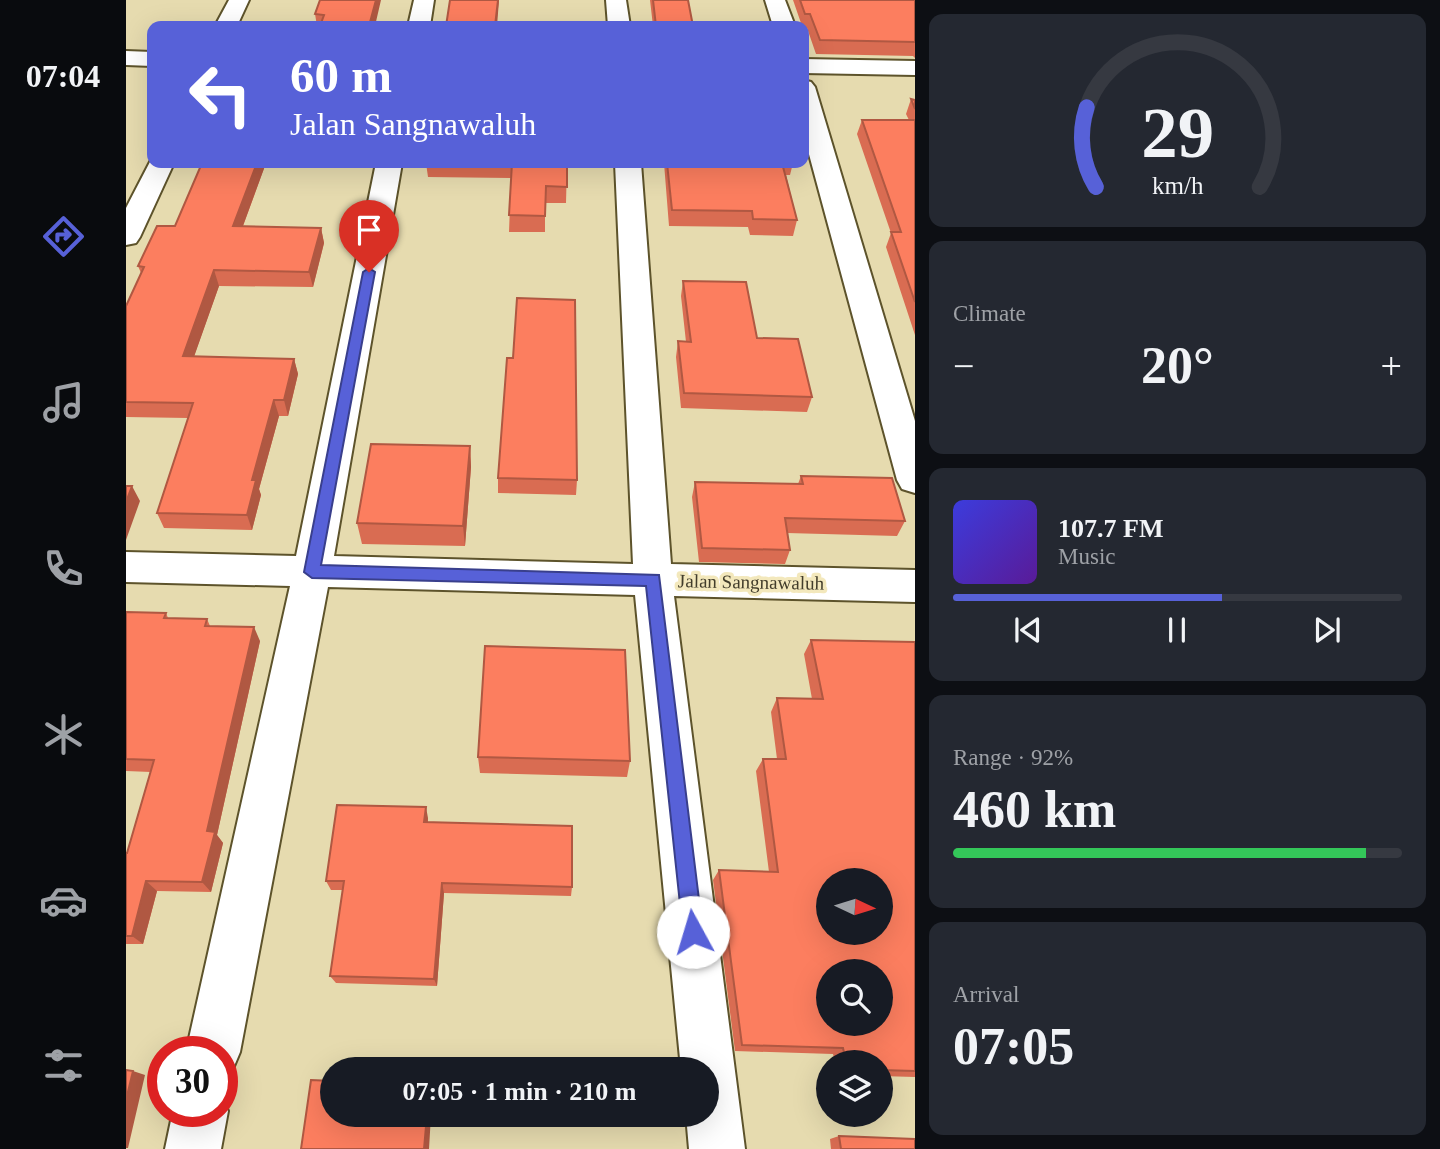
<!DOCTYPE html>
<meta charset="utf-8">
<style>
:root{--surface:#171b24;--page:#242831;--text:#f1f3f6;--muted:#9ea1a6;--line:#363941;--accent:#5761d8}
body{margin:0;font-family:"Times New Roman",serif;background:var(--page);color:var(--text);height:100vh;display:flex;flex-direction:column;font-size:26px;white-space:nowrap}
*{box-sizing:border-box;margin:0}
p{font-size:23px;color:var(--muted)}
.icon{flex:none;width:38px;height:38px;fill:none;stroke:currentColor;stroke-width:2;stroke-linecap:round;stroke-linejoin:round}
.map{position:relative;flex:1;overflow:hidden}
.panel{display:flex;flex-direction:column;gap:14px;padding:14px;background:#0d0f14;width:525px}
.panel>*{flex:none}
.hud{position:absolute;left:21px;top:21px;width:662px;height:147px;border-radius:14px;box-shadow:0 7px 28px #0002;background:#5761d8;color:#fff;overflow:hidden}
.needle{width:46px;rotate:94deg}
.fabs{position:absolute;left:690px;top:868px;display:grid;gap:14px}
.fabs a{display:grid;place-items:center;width:77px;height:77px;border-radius:50%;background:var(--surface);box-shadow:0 7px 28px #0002;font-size:35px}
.speed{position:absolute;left:21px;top:1036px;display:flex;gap:14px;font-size:35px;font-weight:700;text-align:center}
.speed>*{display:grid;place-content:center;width:91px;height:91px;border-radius:50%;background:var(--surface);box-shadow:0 7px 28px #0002;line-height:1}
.speed .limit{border:10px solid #d22;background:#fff;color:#111}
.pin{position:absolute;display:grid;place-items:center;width:60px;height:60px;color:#fff;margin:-72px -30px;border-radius:50% 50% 50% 0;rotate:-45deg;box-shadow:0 0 7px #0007}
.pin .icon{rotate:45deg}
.me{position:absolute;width:77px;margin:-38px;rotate:354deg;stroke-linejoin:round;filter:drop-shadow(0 0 5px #0008)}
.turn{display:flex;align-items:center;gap:24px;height:147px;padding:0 28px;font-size:32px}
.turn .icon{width:91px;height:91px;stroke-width:2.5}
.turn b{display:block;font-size:49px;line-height:60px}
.big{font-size:52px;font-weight:700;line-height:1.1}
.panel .widget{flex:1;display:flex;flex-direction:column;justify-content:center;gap:10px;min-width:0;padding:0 24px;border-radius:14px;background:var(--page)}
.panel .dial{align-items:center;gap:0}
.dial svg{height:182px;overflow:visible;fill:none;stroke:var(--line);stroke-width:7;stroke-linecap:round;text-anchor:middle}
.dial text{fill:var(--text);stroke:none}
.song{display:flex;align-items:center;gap:21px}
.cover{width:84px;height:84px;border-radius:10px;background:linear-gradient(135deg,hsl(240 70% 55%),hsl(270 70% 35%))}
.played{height:7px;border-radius:4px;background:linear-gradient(90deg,var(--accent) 60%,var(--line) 60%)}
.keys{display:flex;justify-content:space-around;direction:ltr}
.heat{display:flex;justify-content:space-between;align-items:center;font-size:38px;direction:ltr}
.charge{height:10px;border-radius:5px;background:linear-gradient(90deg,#34c759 92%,var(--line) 0)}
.trip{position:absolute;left:194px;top:1057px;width:399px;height:70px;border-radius:35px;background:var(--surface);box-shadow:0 7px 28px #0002;font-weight:700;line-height:70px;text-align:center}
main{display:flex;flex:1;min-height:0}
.dock{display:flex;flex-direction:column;width:126px;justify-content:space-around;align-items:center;background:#090b0e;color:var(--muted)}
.dock .icon{width:49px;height:49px}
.dock .active{color:var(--accent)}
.dock b{font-size:32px;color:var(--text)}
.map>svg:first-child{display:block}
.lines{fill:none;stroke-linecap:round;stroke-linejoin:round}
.minor-casing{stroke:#5d532b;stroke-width:4}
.minor{fill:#fff;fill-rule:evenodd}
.wall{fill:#d96c52}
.shaded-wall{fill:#b05842}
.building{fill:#fc7e5f;stroke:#b05842;stroke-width:2;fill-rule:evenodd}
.route{fill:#5761d8;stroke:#393f8c;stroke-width:2}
.labels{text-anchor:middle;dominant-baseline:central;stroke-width:7;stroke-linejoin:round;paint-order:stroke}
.street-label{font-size:19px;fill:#423d2b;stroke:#f3e8bc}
</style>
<main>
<nav class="dock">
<b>07:04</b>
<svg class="icon active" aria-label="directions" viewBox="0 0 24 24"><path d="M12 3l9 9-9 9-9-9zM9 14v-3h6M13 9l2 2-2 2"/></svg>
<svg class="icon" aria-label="music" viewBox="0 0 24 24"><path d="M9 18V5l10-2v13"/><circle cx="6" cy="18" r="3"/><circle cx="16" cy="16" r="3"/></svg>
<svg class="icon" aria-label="phone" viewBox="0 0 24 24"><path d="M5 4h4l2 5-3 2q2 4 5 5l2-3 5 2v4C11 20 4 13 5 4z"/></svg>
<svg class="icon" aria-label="climate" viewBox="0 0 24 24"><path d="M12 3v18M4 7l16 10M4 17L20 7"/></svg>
<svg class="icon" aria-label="car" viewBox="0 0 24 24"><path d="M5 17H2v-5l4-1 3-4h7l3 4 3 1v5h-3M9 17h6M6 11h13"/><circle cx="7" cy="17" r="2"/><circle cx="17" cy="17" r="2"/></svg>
<svg class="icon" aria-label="filters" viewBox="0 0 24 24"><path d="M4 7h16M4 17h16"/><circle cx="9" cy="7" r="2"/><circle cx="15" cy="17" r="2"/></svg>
</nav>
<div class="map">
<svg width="789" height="1149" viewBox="0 0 789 1149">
<rect width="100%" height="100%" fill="#e6dbaf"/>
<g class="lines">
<defs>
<path id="minor" d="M103 0H123L111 26H89Z
M288 0H308L304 26H282Z
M480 0H500L504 26H482Z
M639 0H659L669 26H647Z
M0 51 26 52V66L0 65Z
M677 59 789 61V75L677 73Z
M677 80 685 82 689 87 789 421V493L776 489 771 480 677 132Z
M26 158V163H48L14 237 10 243 0 245V208Z
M250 163H276L208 556 507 564 489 163H515L545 564 789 570V602L548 596 619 1149H563L560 1115H581V1069H555L509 595 202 587 114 1052 106 1071 96 1075V1052H60L164 586 0 582V552L170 556Z
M96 1096 102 1111 95 1149H39L47 1111H96Z"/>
</defs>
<use href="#minor" class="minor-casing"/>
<use href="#minor" class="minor"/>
</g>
<path class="wall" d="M194 0 249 26H191L189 14Z
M524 0H562L567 26H527Z
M667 0H789V58L787 56 690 54 681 28H677V26H676Z
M785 99 789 100V335L760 247 765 233 731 134 736 120H783L780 114Z
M76 163H140L117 226 195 228 198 243 187 287 93 286 68 356 168 359 172 374 162 416H153L133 489 135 495 126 530 38 528 31 513 62 418 0 417V306L15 273 12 266 49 226Z
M300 163H441L440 203H419V232H383L385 178 302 177Z
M538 163H667L664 175H660L671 220 667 236 624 235 622 227 543 226Z
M557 281 631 338 686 397 681 412 555 408 550 357 552 341 560 342 555 296Z
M344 446 345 467 339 546 236 544 231 523Z
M675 476 779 521 771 536 661 533 664 550 659 564 573 562 566 497 569 482 672 484Z
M372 478 451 480 450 495 372 493Z
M0 612 40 613 42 618 81 619 84 626 134 641 91 835 97 843 85 892 31 891 17 944H0V853H1L25 772 0 771Z
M685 640 789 642V1077L754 1076V1062H709L707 1054 609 1051 587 880 593 870 643 872 630 771 637 759H651L645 712 651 698 686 699 678 654Z
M352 757 504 761 501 777 354 773Z
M302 818V822L446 887 445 896 318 893 311 986 210 983 204 976 217 890H205L200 881Z
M713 1136 789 1149H705L704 1139Z"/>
<path class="shaded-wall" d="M250 0H255L249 26H243Z
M372 0H373L371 26H369Z
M131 163H140L111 242 107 226Z
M195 228 198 243 187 287 183 272Z
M88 270 93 286 63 371 57 356Z
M168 359 172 374 162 416 158 400Z
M148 400 153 416 133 489 135 495 126 530 121 515 126 480Z
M344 446 345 467 339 546 337 526Z
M6 486 14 501 0 540V502Z
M128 627 134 641 91 835 97 843 85 892 76 882 81 831Z
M300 807 302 818 301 833 298 822Z
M20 881 31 891 17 944 6 936Z
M316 883 318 893 311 986 308 979Z
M7 1071 19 1075 2 1148H0V1100Z
M301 1115H305L303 1149H298Z"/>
<path class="building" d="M194 0H250L243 26H194L198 15 189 14Z
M324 0H372L369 26H320Z
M527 0H562L567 26H530Z
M674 0H789V42L694 40 684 14H679Z
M785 99 789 100V109Z
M736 120H789V302L765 232H775Z
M76 163H131L107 226 195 228 183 272 88 270 57 356 168 359 158 400H148L126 480H130L121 515 31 513 67 403 0 402V306L18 267 12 266 31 226H49Z
M386 163H441V187L420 186 419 216 383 215Z
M541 163H656L671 220 627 219 626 211 546 210Z
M557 281 620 282 631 338 672 339 686 397 558 393 552 341 565 342Z
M391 298 449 300 451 480 372 478 381 358H387Z
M245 444 344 446 337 526 231 523Z
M675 476 766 478 779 521 659 518 664 550 576 548 569 482 677 484Z
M0 486H6L0 502Z
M0 612 40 613 38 618 81 619 79 626 128 627 81 831 89 832 76 882 20 881 6 936H0V853H1L28 760 0 759Z
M685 640 789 642V1071L754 1070V1062H720L717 1048 616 1045 593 870 652 872 637 759H660L651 698 697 699ZM702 880H754V933H702ZM702 971H754V1024H702Z
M359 646 499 650 504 761 352 757Z
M211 805 300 807 298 822 446 826V887L316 883 308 979 204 976 218 881H200Z
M0 1070 7 1071 0 1100Z
M185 1080 206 1081V1115H301L298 1149H175Z
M713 1136 789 1139V1149H715Z"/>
<path class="route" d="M243 268 249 272 195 565 533 575 577 932 574 939 567 942 560 939 557 932 520 586 186 578 178 572 237 272Z"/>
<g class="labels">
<g class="street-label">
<text transform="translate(625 582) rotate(1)">Jalan Sangnawaluh</text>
</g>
</g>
</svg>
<div class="fabs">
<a><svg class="needle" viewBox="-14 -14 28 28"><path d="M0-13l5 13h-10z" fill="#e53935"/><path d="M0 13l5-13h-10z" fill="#9ea1a6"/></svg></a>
<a><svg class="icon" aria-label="search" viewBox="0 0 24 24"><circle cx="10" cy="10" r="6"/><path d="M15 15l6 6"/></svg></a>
<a><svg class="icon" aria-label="layers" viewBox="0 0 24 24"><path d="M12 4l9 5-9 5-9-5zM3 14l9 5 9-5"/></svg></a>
</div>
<div class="speed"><div class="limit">30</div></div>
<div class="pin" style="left:243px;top:272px;background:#d93025"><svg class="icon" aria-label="arrive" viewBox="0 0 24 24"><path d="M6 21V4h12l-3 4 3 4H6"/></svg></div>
<svg class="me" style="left:567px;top:932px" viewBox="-20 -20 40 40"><circle r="19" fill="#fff"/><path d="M0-13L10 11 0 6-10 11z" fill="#5761d8"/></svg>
<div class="trip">07:05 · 1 min · 210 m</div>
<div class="hud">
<div class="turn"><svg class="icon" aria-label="left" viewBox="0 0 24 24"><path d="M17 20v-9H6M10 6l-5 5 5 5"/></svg><div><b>60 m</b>Jalan Sangnawaluh</div></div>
</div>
</div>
<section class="panel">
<div class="widget dial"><svg viewBox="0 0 100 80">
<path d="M14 69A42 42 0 1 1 86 69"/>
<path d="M14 69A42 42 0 0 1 10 34" stroke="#5761d8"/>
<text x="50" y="56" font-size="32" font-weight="700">29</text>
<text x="50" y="72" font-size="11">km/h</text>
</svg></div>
<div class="widget"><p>Climate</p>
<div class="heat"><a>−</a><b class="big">20°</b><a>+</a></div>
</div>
<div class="widget">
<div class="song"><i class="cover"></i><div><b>107.7 FM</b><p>Music</p></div></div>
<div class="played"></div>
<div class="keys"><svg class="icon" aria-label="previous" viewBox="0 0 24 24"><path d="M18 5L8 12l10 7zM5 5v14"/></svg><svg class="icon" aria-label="pause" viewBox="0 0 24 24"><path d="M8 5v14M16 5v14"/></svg><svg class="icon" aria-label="next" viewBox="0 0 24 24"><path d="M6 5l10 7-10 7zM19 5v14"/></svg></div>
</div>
<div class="widget"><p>Range · 92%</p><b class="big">460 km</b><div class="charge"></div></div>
<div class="widget"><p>Arrival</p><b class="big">07:05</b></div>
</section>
</main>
